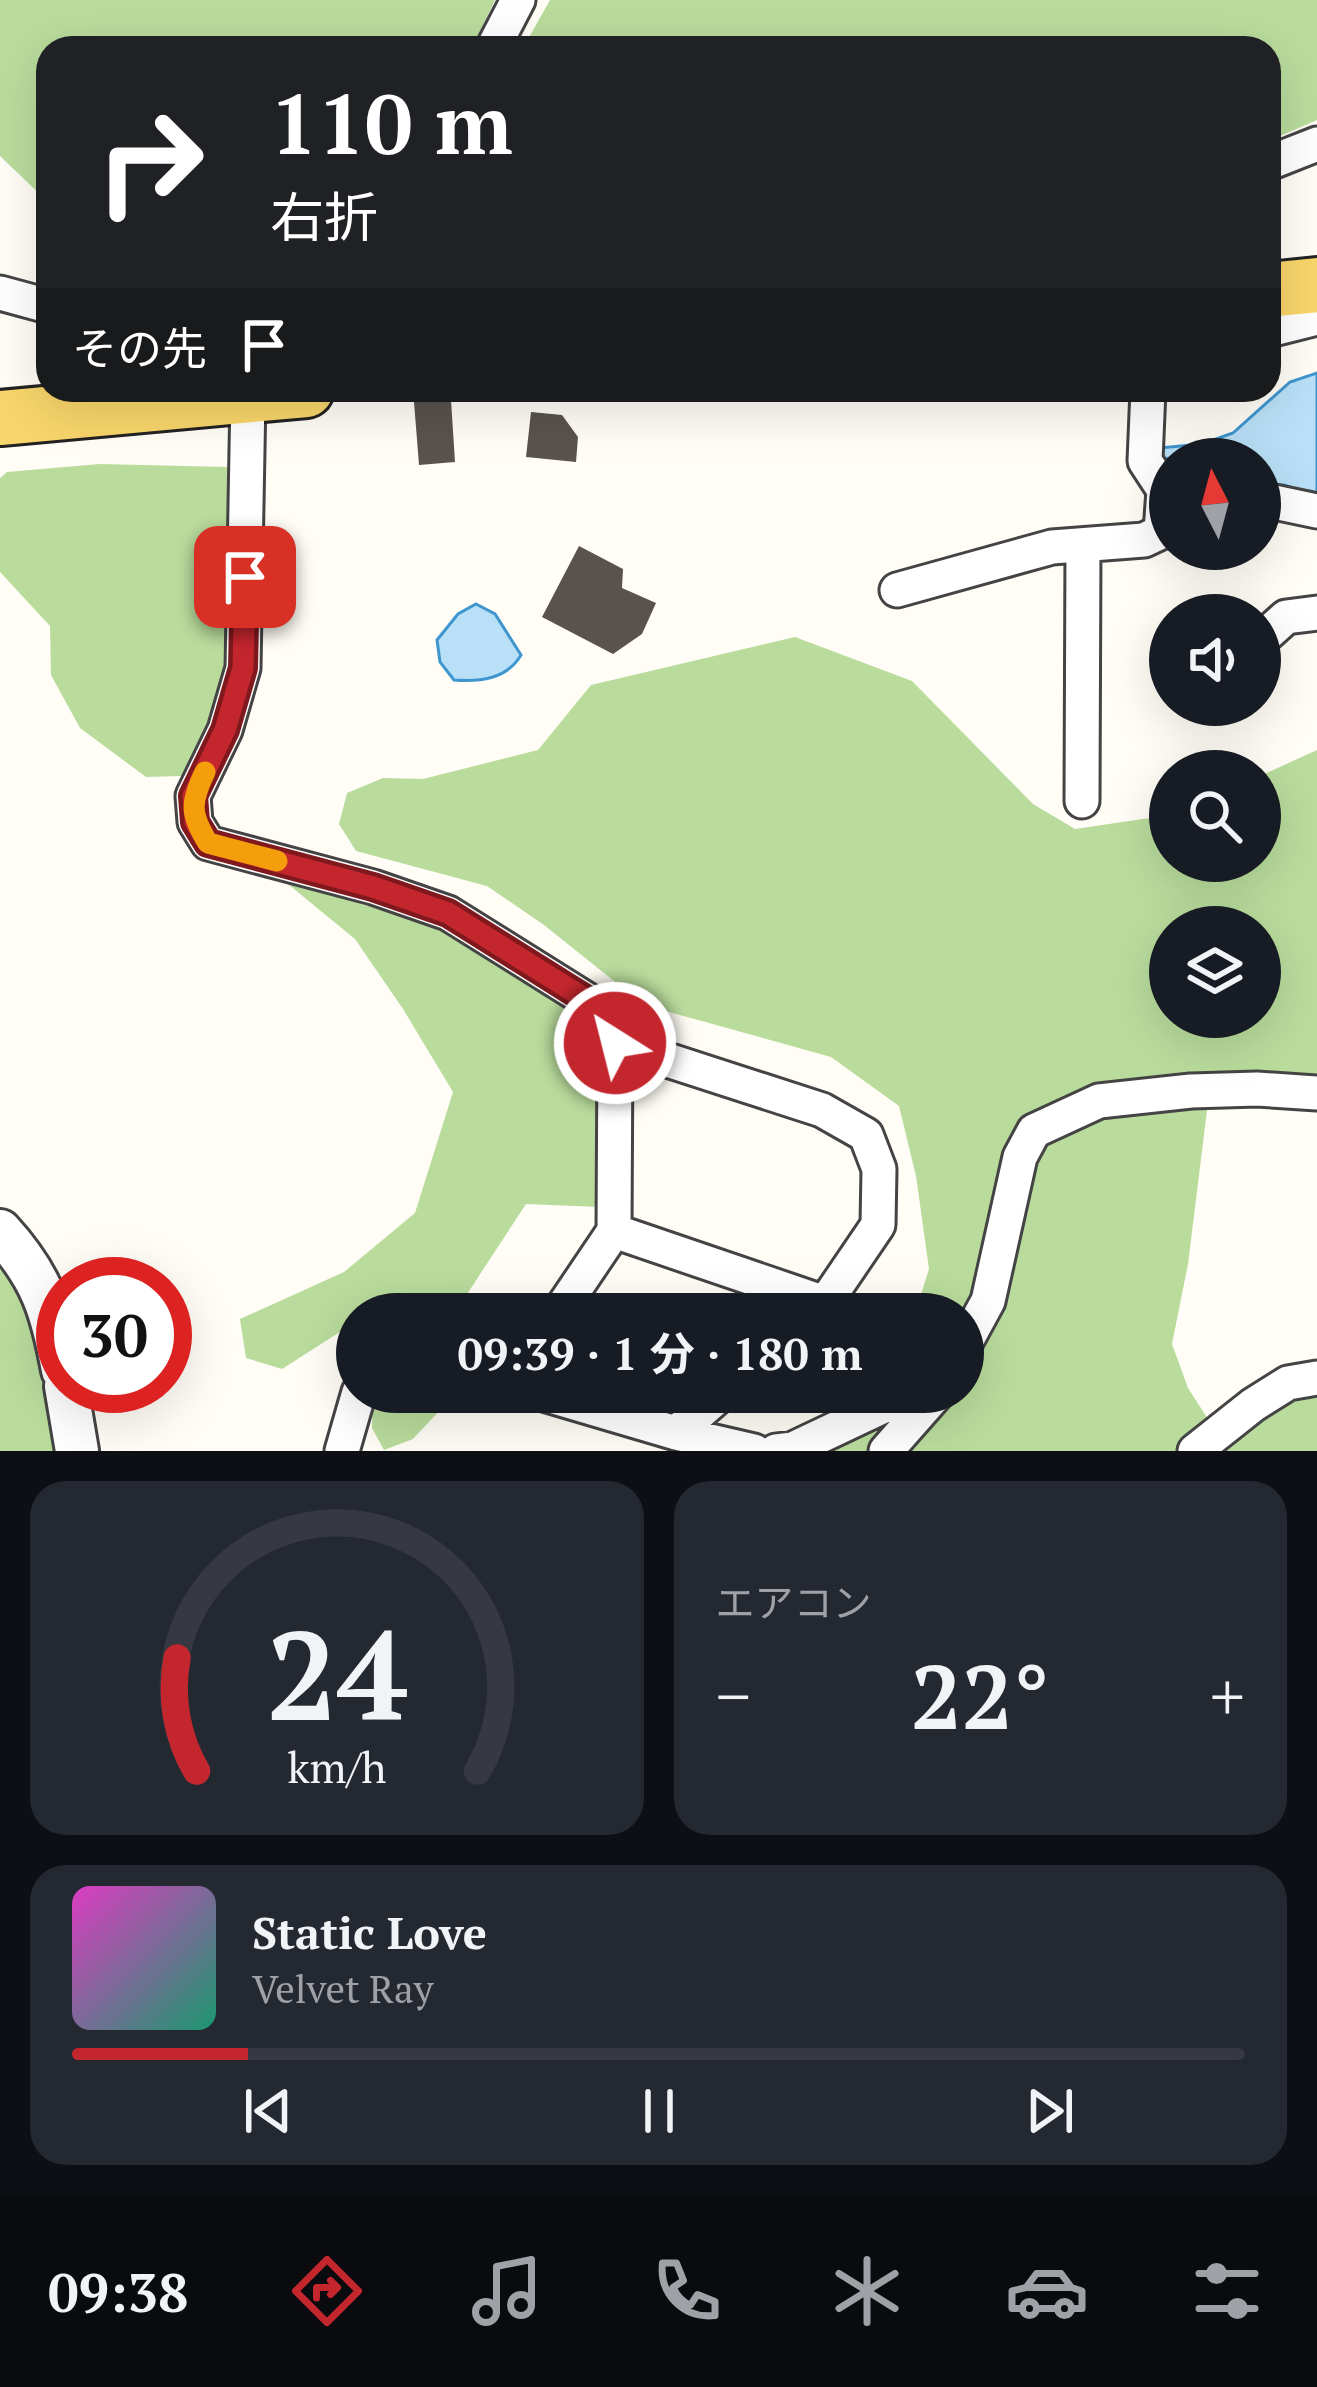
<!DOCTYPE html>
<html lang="ja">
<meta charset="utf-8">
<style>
:root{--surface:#171b24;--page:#242831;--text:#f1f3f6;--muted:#9ea1a6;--line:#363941;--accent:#c4262e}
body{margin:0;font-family:"PT Serif","Noto Sans JP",serif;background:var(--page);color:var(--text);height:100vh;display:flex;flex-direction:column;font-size:45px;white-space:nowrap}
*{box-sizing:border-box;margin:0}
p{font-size:39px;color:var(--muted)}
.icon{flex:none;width:66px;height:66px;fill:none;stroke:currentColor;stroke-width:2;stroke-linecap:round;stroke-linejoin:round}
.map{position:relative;height:1451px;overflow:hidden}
.side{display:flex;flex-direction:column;gap:30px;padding:30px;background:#0d0f14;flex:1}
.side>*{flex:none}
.guide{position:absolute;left:36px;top:36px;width:1245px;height:366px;border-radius:36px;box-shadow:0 12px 48px #0002;background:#202124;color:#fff;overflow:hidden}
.needle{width:78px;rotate:354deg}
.buttons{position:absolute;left:1149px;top:438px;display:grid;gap:24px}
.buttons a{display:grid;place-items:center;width:132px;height:132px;border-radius:50%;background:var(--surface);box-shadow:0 12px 48px #0002;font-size:60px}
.speed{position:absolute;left:36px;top:1257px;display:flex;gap:24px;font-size:60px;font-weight:700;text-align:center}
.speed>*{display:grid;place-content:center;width:156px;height:156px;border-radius:50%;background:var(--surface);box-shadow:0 12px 48px #0002;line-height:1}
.speed .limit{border:18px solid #d22;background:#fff;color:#111}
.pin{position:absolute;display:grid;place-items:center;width:102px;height:102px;color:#fff;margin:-51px;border-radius:24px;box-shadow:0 6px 18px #0006}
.me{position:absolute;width:132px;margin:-66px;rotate:324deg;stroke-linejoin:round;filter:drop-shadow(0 0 9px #0008)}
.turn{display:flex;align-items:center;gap:42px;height:252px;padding:0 36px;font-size:54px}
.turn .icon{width:156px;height:156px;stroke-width:2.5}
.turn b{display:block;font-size:84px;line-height:102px}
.then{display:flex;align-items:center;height:114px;padding:0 36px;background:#0003;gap:24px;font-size:45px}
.big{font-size:90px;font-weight:700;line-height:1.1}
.side .tile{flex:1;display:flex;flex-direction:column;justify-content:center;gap:18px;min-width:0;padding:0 42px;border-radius:36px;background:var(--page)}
.side .dial{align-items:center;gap:0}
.dial svg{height:312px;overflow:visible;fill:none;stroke:var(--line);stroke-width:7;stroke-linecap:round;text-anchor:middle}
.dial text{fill:var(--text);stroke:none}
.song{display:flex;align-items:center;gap:36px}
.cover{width:144px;height:144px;border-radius:18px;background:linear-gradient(135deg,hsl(310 70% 55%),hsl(160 70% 35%))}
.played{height:12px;border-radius:6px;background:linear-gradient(90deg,var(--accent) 15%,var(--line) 15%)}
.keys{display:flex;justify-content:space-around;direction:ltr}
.heat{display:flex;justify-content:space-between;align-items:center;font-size:66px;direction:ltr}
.side .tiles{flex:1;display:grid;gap:30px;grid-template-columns:1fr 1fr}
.tile:last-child{grid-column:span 2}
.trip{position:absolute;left:336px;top:1293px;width:648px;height:120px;border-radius:60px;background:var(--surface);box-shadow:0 12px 48px #0002;font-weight:700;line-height:120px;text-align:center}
.menu{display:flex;height:192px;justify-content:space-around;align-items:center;background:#090b0e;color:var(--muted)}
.menu .icon{width:84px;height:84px}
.menu .current{color:var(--accent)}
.menu b{font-size:54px;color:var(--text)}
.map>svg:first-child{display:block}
.forest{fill:#b9dc9c;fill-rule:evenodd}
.water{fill:#b9e0f7;stroke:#3f96cf;stroke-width:3}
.building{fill:#5a524d}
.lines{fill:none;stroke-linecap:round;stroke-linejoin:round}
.minor-casing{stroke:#444;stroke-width:39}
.tertiary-casing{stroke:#444;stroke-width:48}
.primary-casing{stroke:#222;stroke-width:60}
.minor{stroke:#fff;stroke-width:33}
.tertiary{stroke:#fff;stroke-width:42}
.primary{stroke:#f9d66b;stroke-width:54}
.route-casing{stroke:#7f191e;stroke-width:30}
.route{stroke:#c4262e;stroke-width:21}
.slow{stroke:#f59e0b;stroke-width:21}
</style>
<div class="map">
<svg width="1317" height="1451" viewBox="0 0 1317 1451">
<rect width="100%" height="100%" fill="#fffdf5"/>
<path class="forest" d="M0 0H495L472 48H48V202L0 156Z
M550 0H1317V120L1269 141V48H523Z
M100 464 229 467 233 650 218 702 182 776 146 777 80 728 51 675 50 626 0 572V478L7 472Z
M795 637 912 681 1033 804 1075 829 1170 815V861H1260V776L1317 750V1082L1211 1078 1188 1264 1172 1344 1188 1388 1224 1444 1276 1402 1317 1391V1451H793L859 1392H963V1314H915L929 1269 916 1176 899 1106 831 1057 644 1005 544 925 487 886 356 851 339 824 347 793 383 778 423 779 538 750 591 685ZM1170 927H1260V1017H1170Z
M283 880 430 925 581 1012 604 1063 600 1207 526 1204 454 1314H387V1310L377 1314H357V1321L282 1369 246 1358 240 1319 344 1272 415 1213 453 1092 403 1009 355 939Z
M0 1264 27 1311 39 1353 59 1451H0Z
M373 1392H457L413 1439 384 1450 372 1428Z"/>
<path class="water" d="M1317 373V496L1284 485 1260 484V459L1194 456 1161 459 1159 448 1202 444 1233 433 1290 382Z
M476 604 495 614 521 655C507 679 480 682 454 680L440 662 437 640 458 614Z"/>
<path class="building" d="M451 400 455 462 419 465 414 402Z
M531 412 562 415 578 437 576 462 526 457Z
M579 546 623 569 622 588 656 603 642 634 613 654 542 617Z"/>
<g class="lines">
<defs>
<path id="minor" d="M493 48 518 0
M1269 163 1317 144
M0 293 48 306
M1269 330 1317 318
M248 396 243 668 225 730 193 796 195 822 208 843 373 887 448 913 587 1000 615 1043 614 1231 558 1314
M1260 499 1317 511
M897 590 1052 547 1144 540 1161 532 1164 490 1145 461 1148 390
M1266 635 1286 617 1317 613
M1082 801 1083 545
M615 1043 822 1110 866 1135 879 1169 878 1225 825 1303 812 1314
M614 1231 825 1303
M963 1347 988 1301 1020 1157 1034 1131 1099 1101 1191 1091 1257 1089 1317 1093
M537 1392 676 1433 754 1451
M676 1433 723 1392
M342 1451 359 1392
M776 1451 793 1449 909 1394 935 1392
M886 1451 938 1392
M1195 1451 1253 1405 1288 1383 1317 1378"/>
<path id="tertiary" d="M0 1231C42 1277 52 1310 63 1370
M66 1386 77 1451"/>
<path id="primary" d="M1269 290 1317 285
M0 418 306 390"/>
</defs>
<use href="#minor" class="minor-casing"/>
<use href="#tertiary" class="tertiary-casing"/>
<use href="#primary" class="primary-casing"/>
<use href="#minor" class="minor"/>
<use href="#tertiary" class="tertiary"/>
<use href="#primary" class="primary"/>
</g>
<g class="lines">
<defs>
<path id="route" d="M245 577 243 668 225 730 193 796 195 822 208 843 373 887 448 913 587 1000 615 1043"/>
</defs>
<use href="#route" class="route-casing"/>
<use href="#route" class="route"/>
<path class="slow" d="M205 772C190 803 190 814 208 843L277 861"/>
</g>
</svg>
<div class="buttons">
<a><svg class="needle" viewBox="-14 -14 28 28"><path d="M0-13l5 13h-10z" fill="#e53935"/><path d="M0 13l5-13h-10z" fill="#9ea1a6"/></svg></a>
<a><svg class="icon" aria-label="sound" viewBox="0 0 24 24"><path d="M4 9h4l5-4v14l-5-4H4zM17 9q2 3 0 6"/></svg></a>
<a><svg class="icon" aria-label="search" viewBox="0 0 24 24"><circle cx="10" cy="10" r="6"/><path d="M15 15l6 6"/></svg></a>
<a><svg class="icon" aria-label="layers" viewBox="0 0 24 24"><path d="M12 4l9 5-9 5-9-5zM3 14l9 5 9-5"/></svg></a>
</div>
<div class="speed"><div class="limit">30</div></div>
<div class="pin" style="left:245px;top:577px;background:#d93025"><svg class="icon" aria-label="arrive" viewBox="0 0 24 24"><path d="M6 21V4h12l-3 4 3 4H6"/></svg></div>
<svg class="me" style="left:615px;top:1043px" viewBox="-20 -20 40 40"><circle r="17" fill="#c4262e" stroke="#fff" stroke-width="3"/><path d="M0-11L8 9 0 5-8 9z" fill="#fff"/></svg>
<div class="trip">09:39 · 1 分 · 180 m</div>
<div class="guide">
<div class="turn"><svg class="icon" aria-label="right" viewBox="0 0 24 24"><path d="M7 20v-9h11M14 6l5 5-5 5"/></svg><div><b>110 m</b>右折</div></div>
<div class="then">その先<svg class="icon" aria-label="arrive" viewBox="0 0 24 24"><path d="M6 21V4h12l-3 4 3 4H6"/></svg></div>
</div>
</div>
<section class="side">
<div class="tiles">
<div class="tile dial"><svg viewBox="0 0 100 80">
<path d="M14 69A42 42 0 1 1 86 69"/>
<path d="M14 69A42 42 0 0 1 9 40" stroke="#c4262e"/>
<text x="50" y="56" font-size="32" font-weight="700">24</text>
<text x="50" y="72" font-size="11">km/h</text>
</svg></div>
<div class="tile"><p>エアコン</p>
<div class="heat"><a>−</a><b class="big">22°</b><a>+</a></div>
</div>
<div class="tile">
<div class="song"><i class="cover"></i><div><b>Static Love</b><p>Velvet Ray</p></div></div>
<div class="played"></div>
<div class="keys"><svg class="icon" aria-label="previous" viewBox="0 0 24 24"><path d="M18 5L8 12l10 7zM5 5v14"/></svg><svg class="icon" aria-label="pause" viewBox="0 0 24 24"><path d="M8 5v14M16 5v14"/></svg><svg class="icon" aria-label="next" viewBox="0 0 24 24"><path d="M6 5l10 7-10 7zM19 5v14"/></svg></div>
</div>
</div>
</section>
<nav class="menu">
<b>09:38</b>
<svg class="icon current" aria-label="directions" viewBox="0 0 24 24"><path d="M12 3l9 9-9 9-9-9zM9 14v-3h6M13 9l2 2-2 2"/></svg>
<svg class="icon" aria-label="music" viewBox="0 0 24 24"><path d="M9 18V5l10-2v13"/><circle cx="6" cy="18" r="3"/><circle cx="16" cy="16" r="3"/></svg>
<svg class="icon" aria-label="phone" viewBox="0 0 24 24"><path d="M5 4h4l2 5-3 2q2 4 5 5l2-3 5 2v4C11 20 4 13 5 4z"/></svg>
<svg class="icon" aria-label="climate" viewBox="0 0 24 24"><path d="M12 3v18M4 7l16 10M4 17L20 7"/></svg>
<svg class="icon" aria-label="car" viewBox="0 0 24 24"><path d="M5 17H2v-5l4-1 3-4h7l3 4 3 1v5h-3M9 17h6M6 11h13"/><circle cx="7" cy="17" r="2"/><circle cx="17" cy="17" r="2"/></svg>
<svg class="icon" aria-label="filters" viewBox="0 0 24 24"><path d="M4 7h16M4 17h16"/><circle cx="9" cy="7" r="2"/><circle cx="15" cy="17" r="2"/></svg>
</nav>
